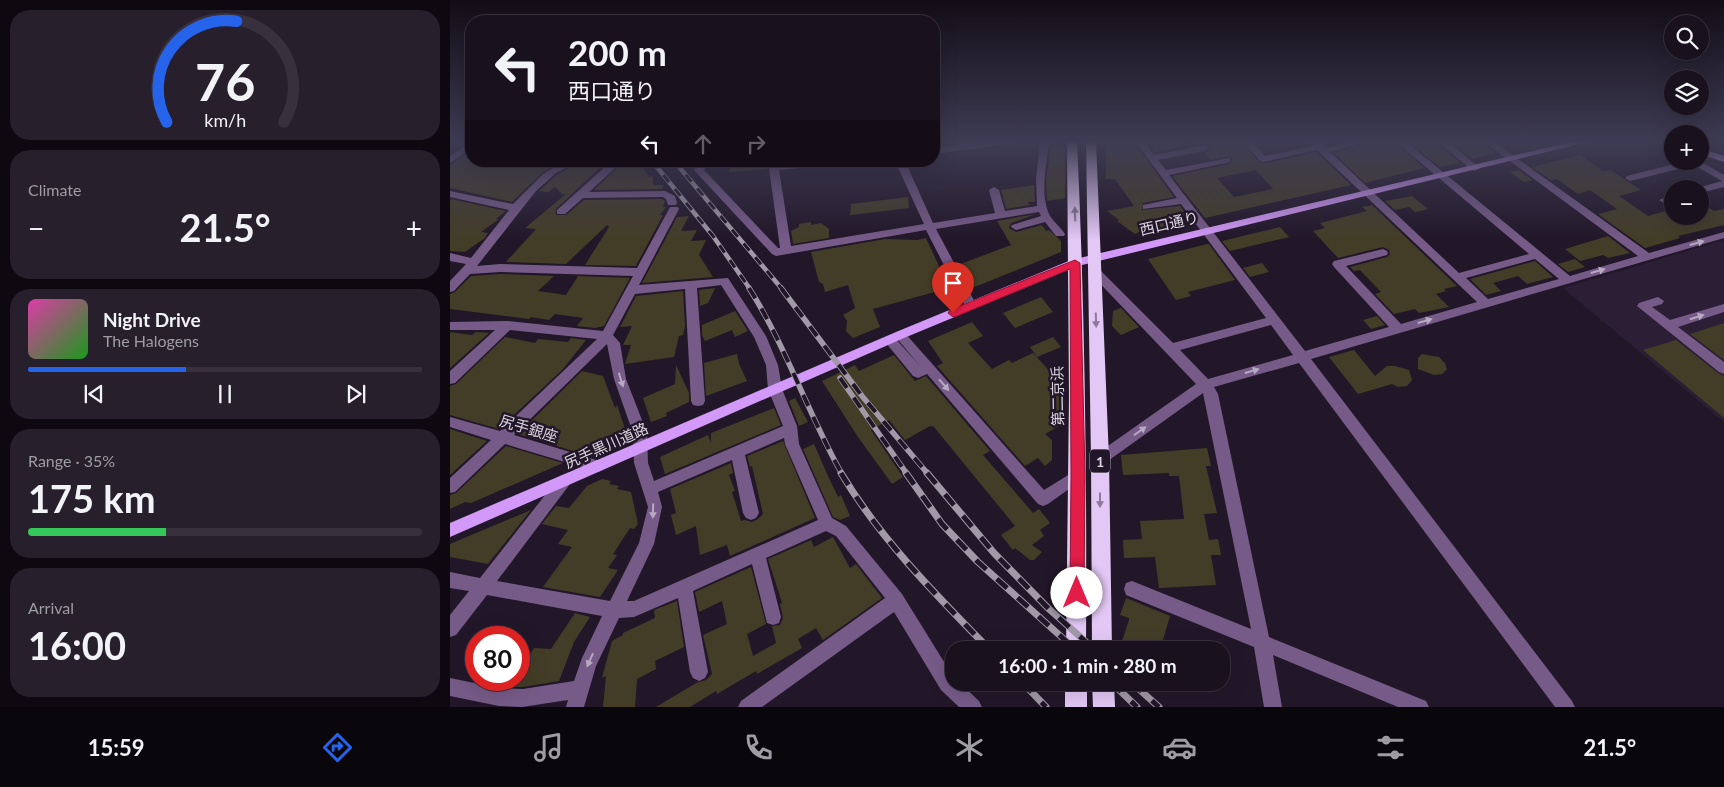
<!DOCTYPE html>
<meta charset="utf-8">
<style>
:root{--surface:#1a111f;--page:#271f2c;--text:#f1f3f6;--muted:#9f9da4;--line:#38313d;--accent:#2563eb}
body{margin:0;font-family:Lato,"Noto Sans JP",sans-serif;background:var(--page);color:var(--text);height:100vh;display:flex;flex-direction:column;font-size:19px;white-space:nowrap}
*{box-sizing:border-box;margin:0}
p{font-size:16px;color:var(--muted)}
.icon{flex:none;width:28px;height:28px;fill:none;stroke:currentColor;stroke-width:2;stroke-linecap:round;stroke-linejoin:round}
.map{position:relative;flex:1;overflow:hidden}
.side{display:flex;flex-direction:column;gap:10px;padding:10px;background:#0e0911;width:450px}
.side>*{flex:none}
.banner{position:absolute;left:15px;top:15px;width:475px;height:152px;border-radius:20px;box-shadow:0 5px 20px #0002,0 0 0 1px var(--line);background:#1a111f;color:var(--text);overflow:hidden}
.controls{position:absolute;left:1214px;top:15px;display:grid;gap:10px}
.controls a{display:grid;place-items:center;width:45px;height:45px;border-radius:50%;background:var(--surface);box-shadow:0 5px 20px #0002,0 0 0 1px var(--line);font-size:25px}
.speed{position:absolute;left:15px;top:626px;display:flex;gap:10px;font-size:25px;font-weight:700;text-align:center}
.speed>*{display:grid;place-content:center;width:65px;height:65px;border-radius:50%;background:var(--surface);box-shadow:0 5px 20px #0002,0 0 0 1px var(--line);line-height:1}
.speed .limit{border:8px solid #d22;background:#fff;color:#111}
.pin{position:absolute;display:grid;place-items:center;width:42px;height:42px;color:#fff;margin:-51px -21px;border-radius:50% 50% 50% 0;rotate:-45deg;box-shadow:0 0 5px #0007}
.pin .icon{rotate:45deg}
.me{position:absolute;width:55px;margin:-28px;rotate:0deg;stroke-linejoin:round;filter:drop-shadow(0 0 4px #0008)}
.turn{display:flex;align-items:center;gap:18px;height:105px;padding:0 20px;font-size:22px}
.turn .icon{width:65px;height:65px;stroke-width:2.5}
.turn b{display:block;font-size:35px;line-height:42px}
.lanes{display:flex;align-items:center;height:48px;padding:0 20px;background:#0003;justify-content:center;gap:25px;direction:ltr}
.lanes .off{opacity:.35}
.big{font-size:38px;font-weight:700;line-height:1.1}
.side .card{flex:1;display:flex;flex-direction:column;justify-content:center;gap:8px;min-width:0;padding:0 18px;border-radius:20px;background:var(--page)}
.side .dial{align-items:center;gap:0}
.dial svg{height:130px;overflow:visible;fill:none;stroke:var(--line);stroke-width:7;stroke-linecap:round;text-anchor:middle}
.dial text{fill:var(--text);stroke:none}
.song{display:flex;align-items:center;gap:15px}
.cover{width:60px;height:60px;border-radius:8px;background:linear-gradient(135deg,hsl(320 70% 55%),hsl(120 70% 35%))}
.played{height:5px;border-radius:2px;background:linear-gradient(90deg,var(--accent) 40%,var(--line) 40%)}
.keys{display:flex;justify-content:space-around;direction:ltr}
.heat{display:flex;justify-content:space-between;align-items:center;font-size:28px;direction:ltr}
.charge{height:8px;border-radius:4px;background:linear-gradient(90deg,#34c759 35%,var(--line) 0)}
.trip{position:absolute;left:495px;top:641px;width:285px;height:50px;border-radius:20px;background:var(--surface);box-shadow:0 5px 20px #0002,0 0 0 1px var(--line);font-weight:700;line-height:50px;text-align:center}
.dock{display:flex;height:80px;justify-content:space-around;align-items:center;background:#0a070c;color:var(--muted)}
.dock .icon{width:35px;height:35px}
.dock .selected{color:var(--accent)}
.dock b{font-size:22px;color:var(--text)}
main{display:flex;flex:1;min-height:0}
.map>svg:first-child{display:block}
.built{fill:#2c1e35}
.building{fill:#433d27;fill-rule:evenodd}
.lines{fill:none;stroke-linecap:round;stroke-linejoin:round}
.minor{fill:#765b88;fill-rule:evenodd}
.major{fill:#d399f8;fill-rule:evenodd}
.highway{fill:#e3c8f5;fill-rule:evenodd}
.rail-far2-casing{stroke:#a199a7;stroke-width:4.5}
.rail-far1-casing{stroke:#a199a7;stroke-width:5.5}
.rail-casing{stroke:#a199a7;stroke-width:7}
.rail-far2{stroke:#221729;stroke-width:3;stroke-dasharray:9;stroke-linecap:butt}
.rail-far1{stroke:#221729;stroke-width:4;stroke-dasharray:12;stroke-linecap:butt}
.rail{stroke:#221729;stroke-width:5;stroke-dasharray:14;stroke-linecap:butt}
.oneway{fill:#8c7899}
.oneway2{fill:#b8aac2}
.route{fill:#e11d48;stroke:#92132f}
.labels{text-anchor:middle;dominant-baseline:central;stroke-width:5;stroke-linejoin:round;paint-order:stroke}
.shield{fill:#221729;stroke:#a49caa;stroke-width:1}
.shield-label{font-size:14px;font-weight:bold;fill:#dcd5e1}
.street-label{font-size:15px;fill:#dcd5e1;stroke:#221729}
</style>
<main>
<section class="side">
<div class="card dial"><svg viewBox="0 0 100 80">
<path d="M14 69A42 42 0 1 1 86 69"/>
<path d="M14 69A42 42 0 0 1 57 7" stroke="#2563eb"/>
<text x="50" y="56" font-size="32" font-weight="700">76</text>
<text x="50" y="72" font-size="11">km/h</text>
</svg></div>
<div class="card"><p>Climate</p>
<div class="heat"><a>−</a><b class="big">21.5°</b><a>+</a></div>
</div>
<div class="card">
<div class="song"><i class="cover"></i><div><b>Night Drive</b><p>The Halogens</p></div></div>
<div class="played"></div>
<div class="keys"><svg class="icon" aria-label="previous" viewBox="0 0 24 24"><path d="M18 5L8 12l10 7zM5 5v14"/></svg><svg class="icon" aria-label="pause" viewBox="0 0 24 24"><path d="M8 5v14M16 5v14"/></svg><svg class="icon" aria-label="next" viewBox="0 0 24 24"><path d="M6 5l10 7-10 7zM19 5v14"/></svg></div>
</div>
<div class="card"><p>Range · 35%</p><b class="big">175 km</b><div class="charge"></div></div>
<div class="card"><p>Arrival</p><b class="big">16:00</b></div>
</section>
<div class="map">
<svg width="1274" height="707" viewBox="0 0 1274 707">
<rect width="100%" height="100%" fill="#221729"/>
<path class="built" d="M1274 240V422L1113 288Z"/>
<path class="building" d="M656 141H683L724 197 693 203 692 210 730 206 741 221 704 231 699 227 685 234 667 221 669 220 657 211 684 206 665 179H656Z
M697 141H730V146L705 153Z
M745 141H791L809 162 812 164 866 152 901 185 755 218 722 176 780 164 782 158 780 156 760 160 755 153 761 150V146L755 143 748 145ZM806 170 823 189 784 197 767 178Z
M924 141H943L974 168 915 183 884 153Z
M958 141H985L1010 163 990 167Z
M1000 141H1031L1045 153 1022 159Z
M601 147H615V198L597 201 596 179Z
M21 151V161H111L92 173 62 202 0 188V165Z
M1130 155 1153 171 1160 170 1191 190 1169 196 1198 216 1222 209V216H1233L1236 219 1250 216V202L1264 211 1274 209V225L1228 236 1230 238 1195 248 1148 214 1167 209 1140 190 1128 194 1107 179 1101 180 1082 167Z
M131 161H157L106 209V215H116L134 200 212 199 215 201 213 207H216L210 215H213L212 217 186 266 135 265 159 227 157 225 116 264 56 262 86 229 75 228 116 194H112L105 187 98 192 89 191 107 175Z
M171 161H178L177 163 190 162 199 177 203 176V185H214L212 189 144 190 164 171Z
M283 161H319V165L317 169 279 172Z
M1069 170 1082 180 1074 182 1060 172Z
M584 185 585 202H578L580 205 556 209 551 190Z
M962 196 978 209 965 212 959 207 945 210 935 201Z
M458 197 459 208 400 215 401 204Z
M0 200 1 199 56 211 46 219H49L31 232 38 233 35 238 15 252 0 251Z
M922 205 1007 286 994 289 996 291 986 294 999 307 969 313 965 309 944 314 925 294 931 292 910 270 904 271 900 267 937 257 940 254 939 250 933 247 888 258 863 231 875 228 870 223 917 211 912 207Z
M586 214 561 223 559 228 566 232 592 225 596 231 599 230 611 241V252L522 288 508 265 561 245 547 221Z
M239 216 231 231 247 230 241 241 256 240 249 255 263 277 192 283 227 217Z
M361 222V225L371 223 379 229V238L343 244 341 231 349 227V224Z
M830 227 839 237 780 251 772 241Z
M1158 236 1180 253 1158 258 1153 255 1130 261 1115 249Z
M476 238 499 288 423 309 430 327 403 338 396 331 397 321 393 315 405 308 398 285 375 292 373 284 369 282 361 252 435 239 467 240Z
M757 244H759L785 280 738 292 741 296 726 300 698 259Z
M1125 259 1135 267 1118 272 1108 264Z
M1085 261 1103 277 1077 284 1068 276 1043 283 1051 291 1036 295 1020 279Z
M812 263 819 272 800 277 793 268Z
M50 274 104 276 88 291 116 295 128 276 180 278 154 326 145 328 127 326 133 318 105 314 99 320 81 317 79 319 0 309V294L5 292 21 276Z
M265 288 258 303 250 306 249 290Z
M233 291 235 326 233 335 229 336 224 357 175 364 181 345H173L182 326 170 327 186 296Z
M591 297 603 312 565 328 553 313Z
M671 308 689 327 671 335 662 326 663 311Z
M285 311 298 331 285 337 282 330 255 341 252 335V325Z
M927 316 935 325 921 329 913 320Z
M522 322 533 336 518 343 542 369 559 360 562 363 583 353 604 376 599 379 608 388 611 425 595 434 602 440V460L595 466 588 458 575 466 487 366 493 363 478 341Z
M1274 323V360L1240 334Z
M0 332 22 335 26 332 39 333 0 368Z
M55 337 85 343 88 339 118 342 121 338 136 340 113 369 49 429 0 415V386L6 384Z
M603 337 611 347 587 357 580 347Z
M1226 340 1268 373 1274 376V418L1193 350Z
M904 350 925 376 937 366H945L959 370 962 380 957 386 948 387 942 384 908 394 879 357Z
M287 354 289 364 297 381 256 396 254 363Z
M972 354 989 357 995 363 997 369 992 374 984 375 968 369V358Z
M444 355 465 381 476 376 540 451 533 455 583 513 589 509 600 523 590 530 594 536 582 545 592 552 584 560H580L565 548 563 550 551 535 565 526 484 427 480 426 455 440 439 420 421 430 453 477 442 484 408 437 372 381 405 365 409 371Z
M226 365 239 393V402L216 413 217 416 201 422 193 398 225 384Z
M132 371 153 376 165 408 167 405 177 435 133 454 68 434Z
M345 398 358 422 349 426 339 401Z
M324 408 331 425 215 474 210 457 258 435 261 443V433Z
M0 429 37 441 0 475Z
M333 441 365 518 280 556 277 545 250 555 246 526 226 535 221 515 226 513 220 489 281 463 283 473 279 475 285 491 282 492 291 521 295 520 302 522 308 519 313 514 302 466 300 467 297 456Z
M364 444 378 476 388 497 391 495 400 516 390 520 383 517 353 449Z
M56 446 113 463 21 503 15 502 0 509V495L6 493Z
M757 448 761 466H756L767 513 754 514 759 540 768 539 771 555H761L766 585 709 588 705 557 674 558 673 540 692 539 690 521 734 519 729 476H719V473L673 475 671 455Z
M152 479 161 481 159 484 169 486 167 489 181 492 188 524 184 529 180 528 163 554 167 555 158 568 168 570 150 597 93 587 122 547 108 544 118 530 92 524 106 506 119 508 137 486Z
M81 510 38 564 0 557V544Z
M383 537 400 568 406 564 432 598 373 640 366 628 348 639 352 648 307 674 306 671 267 694 266 691 240 707H206L248 682 256 680 262 674 253 635 277 624 272 601 249 612 245 592 301 567 316 624 297 634 303 656 326 643 322 626 330 625 333 618 330 604 332 603 318 559 361 540 364 547Z
M676 598 720 616 710 650H694L672 641 679 620V618L670 615Z
M227 601 234 647 205 661 206 669 187 679 185 707H153L156 676 152 678 162 641 173 635V633L205 618 204 610Z
M125 613 140 617 124 642 109 681 73 687H62L66 680H69V655L78 658 84 648 101 649Z"/>
<g class="lines">
<path class="minor" d="M535 141H562L558 144 484 154V148Z
M590 141H599C597 164 589 194 600 216 604 222 611 228 615 234L614 236H606L595 222 566 230 561 227 562 225 591 216 589 212 486 229 527 306 521 310 515 306 476 230 326 256 322 254 244 170 250 161H260L254 170 328 248H330L319 168 321 166 361 161H395L390 164 329 170 341 246 474 224 445 161H455L483 223 545 213 539 190 544 187 549 190 555 211 587 206 586 179Z
M685 141H694L704 155 755 145 760 148 755 151 708 160 716 170 780 158V162L719 175 855 351 939 327 884 267 882 264 884 261 933 249 937 251 938 253 937 255 896 266 951 324 1027 302 867 150 813 162 810 161 793 141H802L815 156 863 146 859 141H869L876 148 904 141H922L880 152 1009 273 1079 254 945 141H955L1120 276 1188 256 1033 141H1043L1199 253 1274 232V238L861 359 1122 701 1125 707H1105L849 363 764 387 768 394 819 637 976 701 979 707H948L823 655 832 707H814L804 647 676 595 674 589 676 583 682 581 801 629 753 393 655 463 650 465 645 463 643 459 645 455 746 384 638 271 644 267 648 268 723 343 816 318 731 204 693 209V205L727 198ZM1085 259 1109 279 1038 299 1016 278ZM821 325 843 355 758 379 730 350Z
M987 141H997L1030 168 1025 171 1022 170Z
M21 142V149L0 163V156Z
M115 161H129L106 173 86 191 27 266 50 264 187 268 219 209 220 207H228L229 209 189 285 278 278 316 336 328 365 332 389 347 426 349 444 382 518 396 526 452 594 504 678V682H509L529 701 532 707H509L491 690 444 612 312 707H288L291 701 435 598 386 536 376 531 316 558 331 617 329 623 323 625 317 623 302 564 243 591 258 672 255 678 249 681 243 678 240 672 228 598 184 617 169 618 146 666 134 707H116L118 700 72 707 49 706 0 696V678L49 688 73 689 124 681 132 658 152 616 37 595 6 635 0 637V615L19 591 0 588V572L30 578 110 476 115 474 120 476 122 480 120 484 47 581 160 601 189 543 198 507 184 463 183 433 164 379 157 344 64 435 153 462 155 466 153 470 148 472 55 444 5 492 0 493V478L41 440 0 427V417L50 431 147 339 60 330 5 383 0 384V371L45 330H0V322L57 321 153 331 183 276 50 272 20 274 4 291 0 292V281L16 264 0 261V253L21 258 59 210 0 197V191L63 204 93 174ZM271 285 304 337 316 365 318 389 333 426 204 481 198 463 197 433 176 379 170 343 163 335 185 294 235 289 241 401 243 405 248 406 253 405 255 401 247 288ZM334 438 335 444 368 520 184 601H177L204 544 212 507 208 492 282 460 293 513 296 518 301 520 306 518 309 513 295 455Z
M159 161H169L163 170 139 192 215 191 225 196 227 203 226 205H218L216 199 213 197 133 198 115 214H107V210L156 166Z
M1236 161H1250L1274 175V187L1250 193V189L1247 188 1272 181 1244 165 1180 181 1175 178 1177 176Z
M1222 195V201L1214 203 1209 200Z
M1208 297 1214 301 1212 304 1202 307 1220 320 1274 304V312L1228 327 1274 362V374L1269 372 1187 306 1189 303Z
M450 331 454 332 594 490 628 469 633 471 635 475 633 479 598 504 593 506 588 504 477 374 468 378 463 376 436 343 434 340 436 337H444L470 366 444 335Z"/>
<path class="major" d="M1125 141H1142L628 266 454 338 0 537V523L446 332 621 260Z
M1216 141H1222V145Z
M1250 148 1274 156V162L1250 154Z"/>
<path class="highway" d="M617 141H627C635 311 637 480 636 650H616L619 396Z
M636 141H646L659 459 662 650H642L641 459Z
M615 682H637V707H615Z
M642 682H664L665 707H643Z"/>
<defs>
<path id="rail-far2" d="M202 161 263 236 300 289
M224 161 332 289"/>
<path id="rail-far1" d="M299 288C336 346 358 414 392 474
M331 288 412 396 478 474
M390 378 457 474"/>
<path id="rail" d="M391 473C431 540 486 595 540 650
M456 473 492 524 528 562 626 650
M477 473 544 553 599 609 645 650
M572 682 596 707
M661 682 687 707
M681 682 709 707"/>
</defs>
<use href="#rail-far2" class="rail-far2-casing"/>
<use href="#rail-far1" class="rail-far1-casing"/>
<use href="#rail" class="rail-casing"/>
<use href="#rail-far2" class="rail-far2"/>
<use href="#rail-far1" class="rail-far1"/>
<use href="#rail" class="rail"/>
</g>
<defs><path id="oneway-solid" d="M-6-.8H1V-3.2L6.5 0L1 3.2V.8H-6Z" transform="scale(1.25)"/></defs>
<g class="oneway">
<use href="#oneway-solid" transform="translate(625 214) rotate(-92)"/>
<use href="#oneway-solid" transform="translate(646 320) rotate(88)"/>
<use href="#oneway-solid" transform="translate(650 500) rotate(90)"/>
</g>
<g class="oneway2">
<use href="#oneway-solid" transform="translate(1247 243) rotate(-16)"/>
<use href="#oneway-solid" transform="translate(1148 271) rotate(-16)"/>
<use href="#oneway-solid" transform="translate(1247 317) rotate(-17)"/>
<use href="#oneway-solid" transform="translate(975 321) rotate(-16)"/>
<use href="#oneway-solid" transform="translate(802 371) rotate(-16)"/>
<use href="#oneway-solid" transform="translate(171 380) rotate(73)"/>
<use href="#oneway-solid" transform="translate(494 385) rotate(49)"/>
<use href="#oneway-solid" transform="translate(690 431) rotate(-35)"/>
<use href="#oneway-solid" transform="translate(203 511) rotate(91)"/>
<use href="#oneway-solid" transform="translate(140 660) rotate(114)"/>
</g>
<linearGradient id="sky" x2="0" y2="1"><stop stop-color="#130d17"/><stop offset="0.59" stop-color="#3e3c54"/><stop offset="1" stop-color="#3e3c54" stop-opacity="0"/></linearGradient>
<rect width="1274" height="240" fill="url(#sky)"/>
<path class="route" d="M625 260 630 263 635 475 634 593 632 598 627 600 622 598 620 593 621 475 620 269 507 316 503 317 498 313 500 310Z"/>
<g class="labels">
<rect class="shield" x="640" y="449.5" width="20" height="23" rx="4"/>
<g class="shield-label">
<text x="650" y="461">1</text>
</g>
<g class="street-label">
<text transform="translate(719 223) rotate(-13)">西口通り</text>
<text transform="translate(607 396) rotate(-91)">第二京浜</text>
<text transform="translate(79 428) rotate(17)">尻手銀座</text>
<text transform="translate(156 445) rotate(-24)">尻手黒川道路</text>
</g>
</g>
</svg>
<div class="controls">
<a><svg class="icon" aria-label="search" viewBox="0 0 24 24"><circle cx="10" cy="10" r="6"/><path d="M15 15l6 6"/></svg></a>
<a><svg class="icon" aria-label="layers" viewBox="0 0 24 24"><path d="M12 4l9 5-9 5-9-5zM3 14l9 5 9-5"/></svg></a>
<a>+</a>
<a>−</a>
</div>
<div class="speed"><div class="limit">80</div></div>
<div class="pin" style="left:503px;top:313px;background:#d93025"><svg class="icon" aria-label="arrive" viewBox="0 0 24 24"><path d="M6 21V4h12l-3 4 3 4H6"/></svg></div>
<svg class="me" style="left:627px;top:593px" viewBox="-20 -20 40 40"><circle r="19" fill="#fff"/><path d="M0-13L10 11 0 6-10 11z" fill="#e11d48"/></svg>
<div class="trip">16:00 · 1 min · 280 m</div>
<div class="banner">
<div class="turn"><svg class="icon" aria-label="left" viewBox="0 0 24 24"><path d="M17 20v-9H6M10 6l-5 5 5 5"/></svg><div><b>200 m</b>西口通り</div></div>
<div class="lanes"><svg class="icon" aria-label="left" viewBox="0 0 24 24"><path d="M17 20v-9H6M10 6l-5 5 5 5"/></svg><svg class="icon off" aria-label="ahead" viewBox="0 0 24 24"><path d="M12 20V5M6 11l6-6 6 6"/></svg><svg class="icon off" aria-label="right" viewBox="0 0 24 24"><path d="M7 20v-9h11M14 6l5 5-5 5"/></svg></div>
</div>
</div>
</main>
<nav class="dock">
<b>15:59</b>
<svg class="icon selected" aria-label="directions" viewBox="0 0 24 24"><path d="M12 3l9 9-9 9-9-9zM9 14v-3h6M13 9l2 2-2 2"/></svg>
<svg class="icon" aria-label="music" viewBox="0 0 24 24"><path d="M9 18V5l10-2v13"/><circle cx="6" cy="18" r="3"/><circle cx="16" cy="16" r="3"/></svg>
<svg class="icon" aria-label="phone" viewBox="0 0 24 24"><path d="M5 4h4l2 5-3 2q2 4 5 5l2-3 5 2v4C11 20 4 13 5 4z"/></svg>
<svg class="icon" aria-label="climate" viewBox="0 0 24 24"><path d="M12 3v18M4 7l16 10M4 17L20 7"/></svg>
<svg class="icon" aria-label="car" viewBox="0 0 24 24"><path d="M5 17H2v-5l4-1 3-4h7l3 4 3 1v5h-3M9 17h6M6 11h13"/><circle cx="7" cy="17" r="2"/><circle cx="17" cy="17" r="2"/></svg>
<svg class="icon" aria-label="filters" viewBox="0 0 24 24"><path d="M4 7h16M4 17h16"/><circle cx="9" cy="7" r="2"/><circle cx="15" cy="17" r="2"/></svg>
<b>21.5°</b>
</nav>
